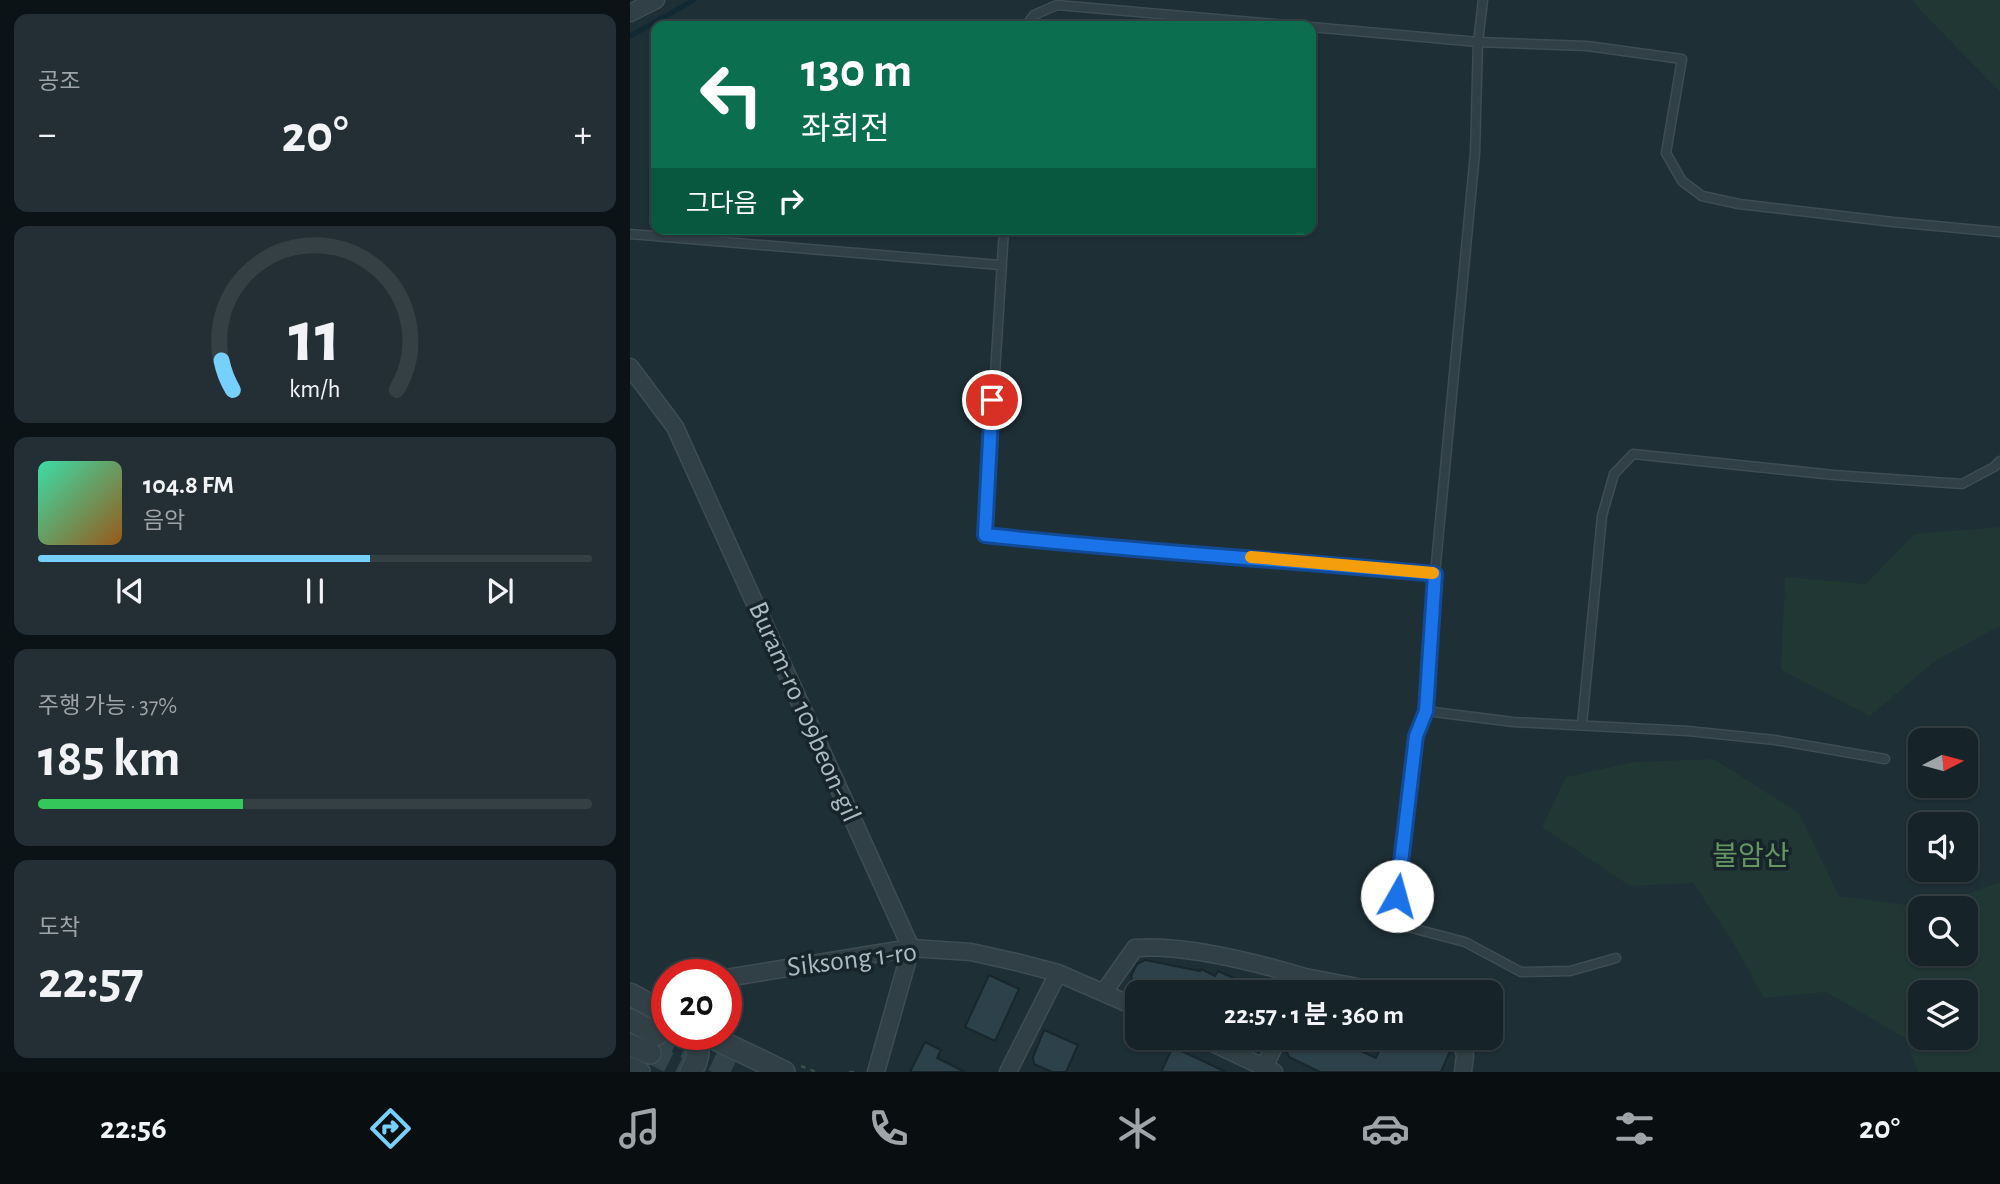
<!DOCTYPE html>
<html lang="ko">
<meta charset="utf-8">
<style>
:root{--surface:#162328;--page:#232f34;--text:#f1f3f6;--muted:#9ea4a8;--line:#354045;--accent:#77cffc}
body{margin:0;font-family:"Alegreya Sans","Noto Sans KR",sans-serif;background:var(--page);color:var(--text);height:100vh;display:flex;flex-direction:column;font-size:26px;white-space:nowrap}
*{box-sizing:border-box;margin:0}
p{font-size:23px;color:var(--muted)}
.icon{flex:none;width:38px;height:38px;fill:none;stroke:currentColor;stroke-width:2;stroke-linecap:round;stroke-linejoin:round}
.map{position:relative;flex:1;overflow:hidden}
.panel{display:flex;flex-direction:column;gap:14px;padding:14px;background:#0c1316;width:630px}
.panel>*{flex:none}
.hud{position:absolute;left:21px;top:21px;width:665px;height:214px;border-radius:14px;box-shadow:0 2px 5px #0004,0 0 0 2px var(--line);background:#0b6e4f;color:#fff;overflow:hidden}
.needle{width:46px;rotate:84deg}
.controls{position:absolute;left:1278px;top:728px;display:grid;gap:14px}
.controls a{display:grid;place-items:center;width:70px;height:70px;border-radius:14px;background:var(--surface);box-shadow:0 2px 5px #0004,0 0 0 2px var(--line);font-size:35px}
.speed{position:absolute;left:21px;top:959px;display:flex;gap:14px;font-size:35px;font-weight:700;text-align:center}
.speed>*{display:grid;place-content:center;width:91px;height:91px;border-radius:50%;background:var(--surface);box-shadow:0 2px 5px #0004,0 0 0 2px var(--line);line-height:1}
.speed .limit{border:10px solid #d22;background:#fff;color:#111}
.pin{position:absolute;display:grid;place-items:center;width:60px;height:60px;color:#fff;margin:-30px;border:4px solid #fff;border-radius:50%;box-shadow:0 2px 7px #0007}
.me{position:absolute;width:77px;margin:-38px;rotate:7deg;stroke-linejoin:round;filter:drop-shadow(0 0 5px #0008)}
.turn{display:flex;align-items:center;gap:24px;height:147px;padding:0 35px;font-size:32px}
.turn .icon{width:91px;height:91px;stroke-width:2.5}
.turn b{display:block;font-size:49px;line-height:60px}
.then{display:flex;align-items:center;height:66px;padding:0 35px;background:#0003;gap:14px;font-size:26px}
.big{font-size:52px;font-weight:700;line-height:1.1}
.panel .card{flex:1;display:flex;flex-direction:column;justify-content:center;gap:10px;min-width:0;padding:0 24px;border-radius:14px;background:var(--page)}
.panel .dial{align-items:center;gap:0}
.dial svg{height:182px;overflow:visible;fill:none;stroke:var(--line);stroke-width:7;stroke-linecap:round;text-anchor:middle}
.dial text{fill:var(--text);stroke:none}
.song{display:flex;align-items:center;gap:21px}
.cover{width:84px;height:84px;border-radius:10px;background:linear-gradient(135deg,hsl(160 70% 55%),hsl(30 70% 35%))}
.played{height:7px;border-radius:4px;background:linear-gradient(90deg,var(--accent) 60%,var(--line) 60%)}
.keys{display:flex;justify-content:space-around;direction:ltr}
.heat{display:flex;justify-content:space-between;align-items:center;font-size:38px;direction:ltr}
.charge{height:10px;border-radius:5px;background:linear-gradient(90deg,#34c759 37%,var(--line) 0)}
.trip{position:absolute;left:495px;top:980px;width:378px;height:70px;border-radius:14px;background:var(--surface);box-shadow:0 2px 5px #0004,0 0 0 2px var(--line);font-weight:700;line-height:70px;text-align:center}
.dock{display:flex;height:112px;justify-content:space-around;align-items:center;background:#090e10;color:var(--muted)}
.dock .icon{width:49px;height:49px}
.dock .selected{color:var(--accent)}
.dock b{font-size:32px;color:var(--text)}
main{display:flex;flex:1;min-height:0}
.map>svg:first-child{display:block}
.green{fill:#203733;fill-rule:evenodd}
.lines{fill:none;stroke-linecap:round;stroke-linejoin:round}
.stream{stroke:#122833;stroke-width:5}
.building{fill:#2d414a;stroke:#19272d;stroke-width:2}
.tertiary-tunnel{stroke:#33444b;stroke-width:21;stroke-dasharray:21 10;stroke-linecap:butt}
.service-casing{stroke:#3e4c53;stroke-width:11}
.minor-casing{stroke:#3e4c53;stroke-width:19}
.tertiary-casing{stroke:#3e4c53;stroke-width:24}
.path{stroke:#38504b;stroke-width:2.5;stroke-dasharray:5 5;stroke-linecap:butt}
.service{stroke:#314046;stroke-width:8}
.minor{stroke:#314046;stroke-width:16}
.tertiary{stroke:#314046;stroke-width:21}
.route-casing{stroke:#114b97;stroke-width:18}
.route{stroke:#1a73e8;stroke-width:12}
.slow{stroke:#f59e0b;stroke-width:12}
.labels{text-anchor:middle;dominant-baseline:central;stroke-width:7;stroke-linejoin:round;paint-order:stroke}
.street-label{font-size:28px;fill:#abbbc4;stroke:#17252b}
.park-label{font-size:28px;fill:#649562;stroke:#17252b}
</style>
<main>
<section class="panel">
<div class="card"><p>공조</p>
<div class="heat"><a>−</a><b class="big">20°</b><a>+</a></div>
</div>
<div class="card dial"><svg viewBox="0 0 100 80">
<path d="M14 69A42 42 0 1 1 86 69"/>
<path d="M14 69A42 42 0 0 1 9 56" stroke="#77cffc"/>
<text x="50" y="56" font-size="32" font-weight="700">11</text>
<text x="50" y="72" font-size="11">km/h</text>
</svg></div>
<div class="card">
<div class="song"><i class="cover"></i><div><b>104.8 FM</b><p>음악</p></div></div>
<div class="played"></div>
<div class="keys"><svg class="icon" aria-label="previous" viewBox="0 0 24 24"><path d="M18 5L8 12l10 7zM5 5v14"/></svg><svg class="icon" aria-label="pause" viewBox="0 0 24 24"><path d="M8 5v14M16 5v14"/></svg><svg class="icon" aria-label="next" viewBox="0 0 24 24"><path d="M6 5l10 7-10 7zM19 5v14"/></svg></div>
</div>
<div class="card"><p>주행 가능 · 37%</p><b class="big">185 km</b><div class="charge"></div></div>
<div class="card"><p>도착</p><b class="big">22:57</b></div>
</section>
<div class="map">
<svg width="1370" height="1072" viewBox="0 0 1370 1072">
<rect width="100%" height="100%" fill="#1e2f36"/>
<path class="green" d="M1283 0H1370V92L1290 10Z
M1370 527V626L1305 661 1240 716 1151 670 1155 577 1236 584 1284 534Z
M1084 759 1169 813 1209 896 1300 908 1370 882V1072H1288L1275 1038 1196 992 1134 998 1101 939 1063 883 1000 886 912 827 936 777 1003 762ZM1290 908H1335V954H1290ZM1290 992H1335V1038H1290Z"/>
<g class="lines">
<path class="stream" d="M0 36 64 0"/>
</g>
<path class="building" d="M515 960 570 971 571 969 585 976 588 971 608 980 602 992H519L504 985 501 976 507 964Z
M359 975 389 989 365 1041 335 1027Z
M414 1030 448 1045 436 1072H422L404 1064 403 1057Z
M662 1038H702L746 1058 755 1038H819L821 1049 811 1072H690L659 1057 656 1050Z
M295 1042 311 1050 307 1058 335 1072H280Z
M543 1047 596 1072H531Z"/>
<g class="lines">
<path class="tertiary-tunnel" d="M27 1034 106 1072
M20 1053 58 1072"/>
<defs>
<path id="service" d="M853 0 848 42 845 153 805 574 796 711 786 735 767 896 768 914 774 926 835 942 891 972 940 971 986 958
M396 26 404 15 427 5 668 26
M681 27 848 42 957 46 1052 59 1036 153 1052 181 1072 196 1109 204 1263 222 1370 232
M374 229 355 535C505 551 655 560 805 574
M0 234 370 265
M796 711 883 722 1058 731 1145 740 1255 759
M952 725 972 516 984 474 1003 454 1204 475 1332 484 1364 467 1370 461"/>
<path id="minor" d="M0 13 26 0
M0 367 45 427 281 948 246 1072
M675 977 754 992
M96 978 281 948 341 952 386 962 428 973 508 1008
M474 992 505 948C553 944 628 963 675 977L668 992
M572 1038 644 1072
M831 1038 835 1056 833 1072
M378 1072 428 973
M632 1072 648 1038"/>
<path id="tertiary" d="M0 994 37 1015
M0 1020 27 1034
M75 1034 154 1072
M0 1045 20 1053
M0 1068 9 1072
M61 1072C68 1060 72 1046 61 1034"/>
</defs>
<use href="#service" class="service-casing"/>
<use href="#minor" class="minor-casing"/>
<use href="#tertiary" class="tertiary-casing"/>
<path class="path" d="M171 1066 186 1072
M219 1072H226"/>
<use href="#service" class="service"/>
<use href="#minor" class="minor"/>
<use href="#tertiary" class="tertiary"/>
</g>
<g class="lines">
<defs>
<path id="route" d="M362 400 355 535C505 551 655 560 805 574L796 711 786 736 767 896"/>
</defs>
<use href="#route" class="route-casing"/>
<use href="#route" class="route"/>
<path class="slow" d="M621 557 803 573"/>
</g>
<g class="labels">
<g class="street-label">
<text transform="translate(174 712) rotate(66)">Buram-ro 109beon-gil</text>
<text transform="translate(222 960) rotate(-7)">Siksong 1-ro</text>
</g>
<g class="park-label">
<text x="1121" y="857">불암산</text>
</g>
</g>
</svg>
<div class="controls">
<a><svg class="needle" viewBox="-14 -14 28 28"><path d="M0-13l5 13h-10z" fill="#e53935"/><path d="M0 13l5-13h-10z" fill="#9ea4a8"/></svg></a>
<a><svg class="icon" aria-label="sound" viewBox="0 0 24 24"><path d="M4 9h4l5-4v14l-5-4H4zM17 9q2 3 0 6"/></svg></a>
<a><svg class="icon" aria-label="search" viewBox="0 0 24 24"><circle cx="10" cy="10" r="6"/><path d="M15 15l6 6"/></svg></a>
<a><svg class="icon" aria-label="layers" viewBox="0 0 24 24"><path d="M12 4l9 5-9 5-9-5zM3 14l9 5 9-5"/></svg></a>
</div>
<div class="speed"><div class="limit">20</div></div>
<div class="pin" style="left:362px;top:400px;background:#d93025"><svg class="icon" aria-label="arrive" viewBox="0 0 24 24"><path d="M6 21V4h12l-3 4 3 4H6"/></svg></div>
<svg class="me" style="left:767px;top:896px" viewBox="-20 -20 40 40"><circle r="19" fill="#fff"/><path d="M0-13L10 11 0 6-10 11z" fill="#1a73e8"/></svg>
<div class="trip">22:57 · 1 분 · 360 m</div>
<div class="hud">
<div class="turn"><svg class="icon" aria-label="left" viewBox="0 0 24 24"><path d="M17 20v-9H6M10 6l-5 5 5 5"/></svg><div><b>130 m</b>좌회전</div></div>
<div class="then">그다음<svg class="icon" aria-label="right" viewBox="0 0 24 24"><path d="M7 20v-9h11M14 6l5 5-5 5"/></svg></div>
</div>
</div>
</main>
<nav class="dock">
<b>22:56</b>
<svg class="icon selected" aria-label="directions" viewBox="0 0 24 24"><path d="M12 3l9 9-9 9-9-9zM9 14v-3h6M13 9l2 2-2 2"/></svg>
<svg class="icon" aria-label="music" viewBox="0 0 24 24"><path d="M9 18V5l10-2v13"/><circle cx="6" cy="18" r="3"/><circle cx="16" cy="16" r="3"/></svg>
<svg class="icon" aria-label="phone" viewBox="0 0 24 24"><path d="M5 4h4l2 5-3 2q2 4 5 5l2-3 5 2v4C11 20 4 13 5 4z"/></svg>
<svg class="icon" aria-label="climate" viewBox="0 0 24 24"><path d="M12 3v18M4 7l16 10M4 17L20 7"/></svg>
<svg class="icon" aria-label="car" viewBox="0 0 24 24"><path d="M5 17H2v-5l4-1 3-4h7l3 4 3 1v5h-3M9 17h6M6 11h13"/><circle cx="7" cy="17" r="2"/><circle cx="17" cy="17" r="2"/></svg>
<svg class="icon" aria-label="filters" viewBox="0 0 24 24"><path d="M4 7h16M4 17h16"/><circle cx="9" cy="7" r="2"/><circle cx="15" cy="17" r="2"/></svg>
<b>20°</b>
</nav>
